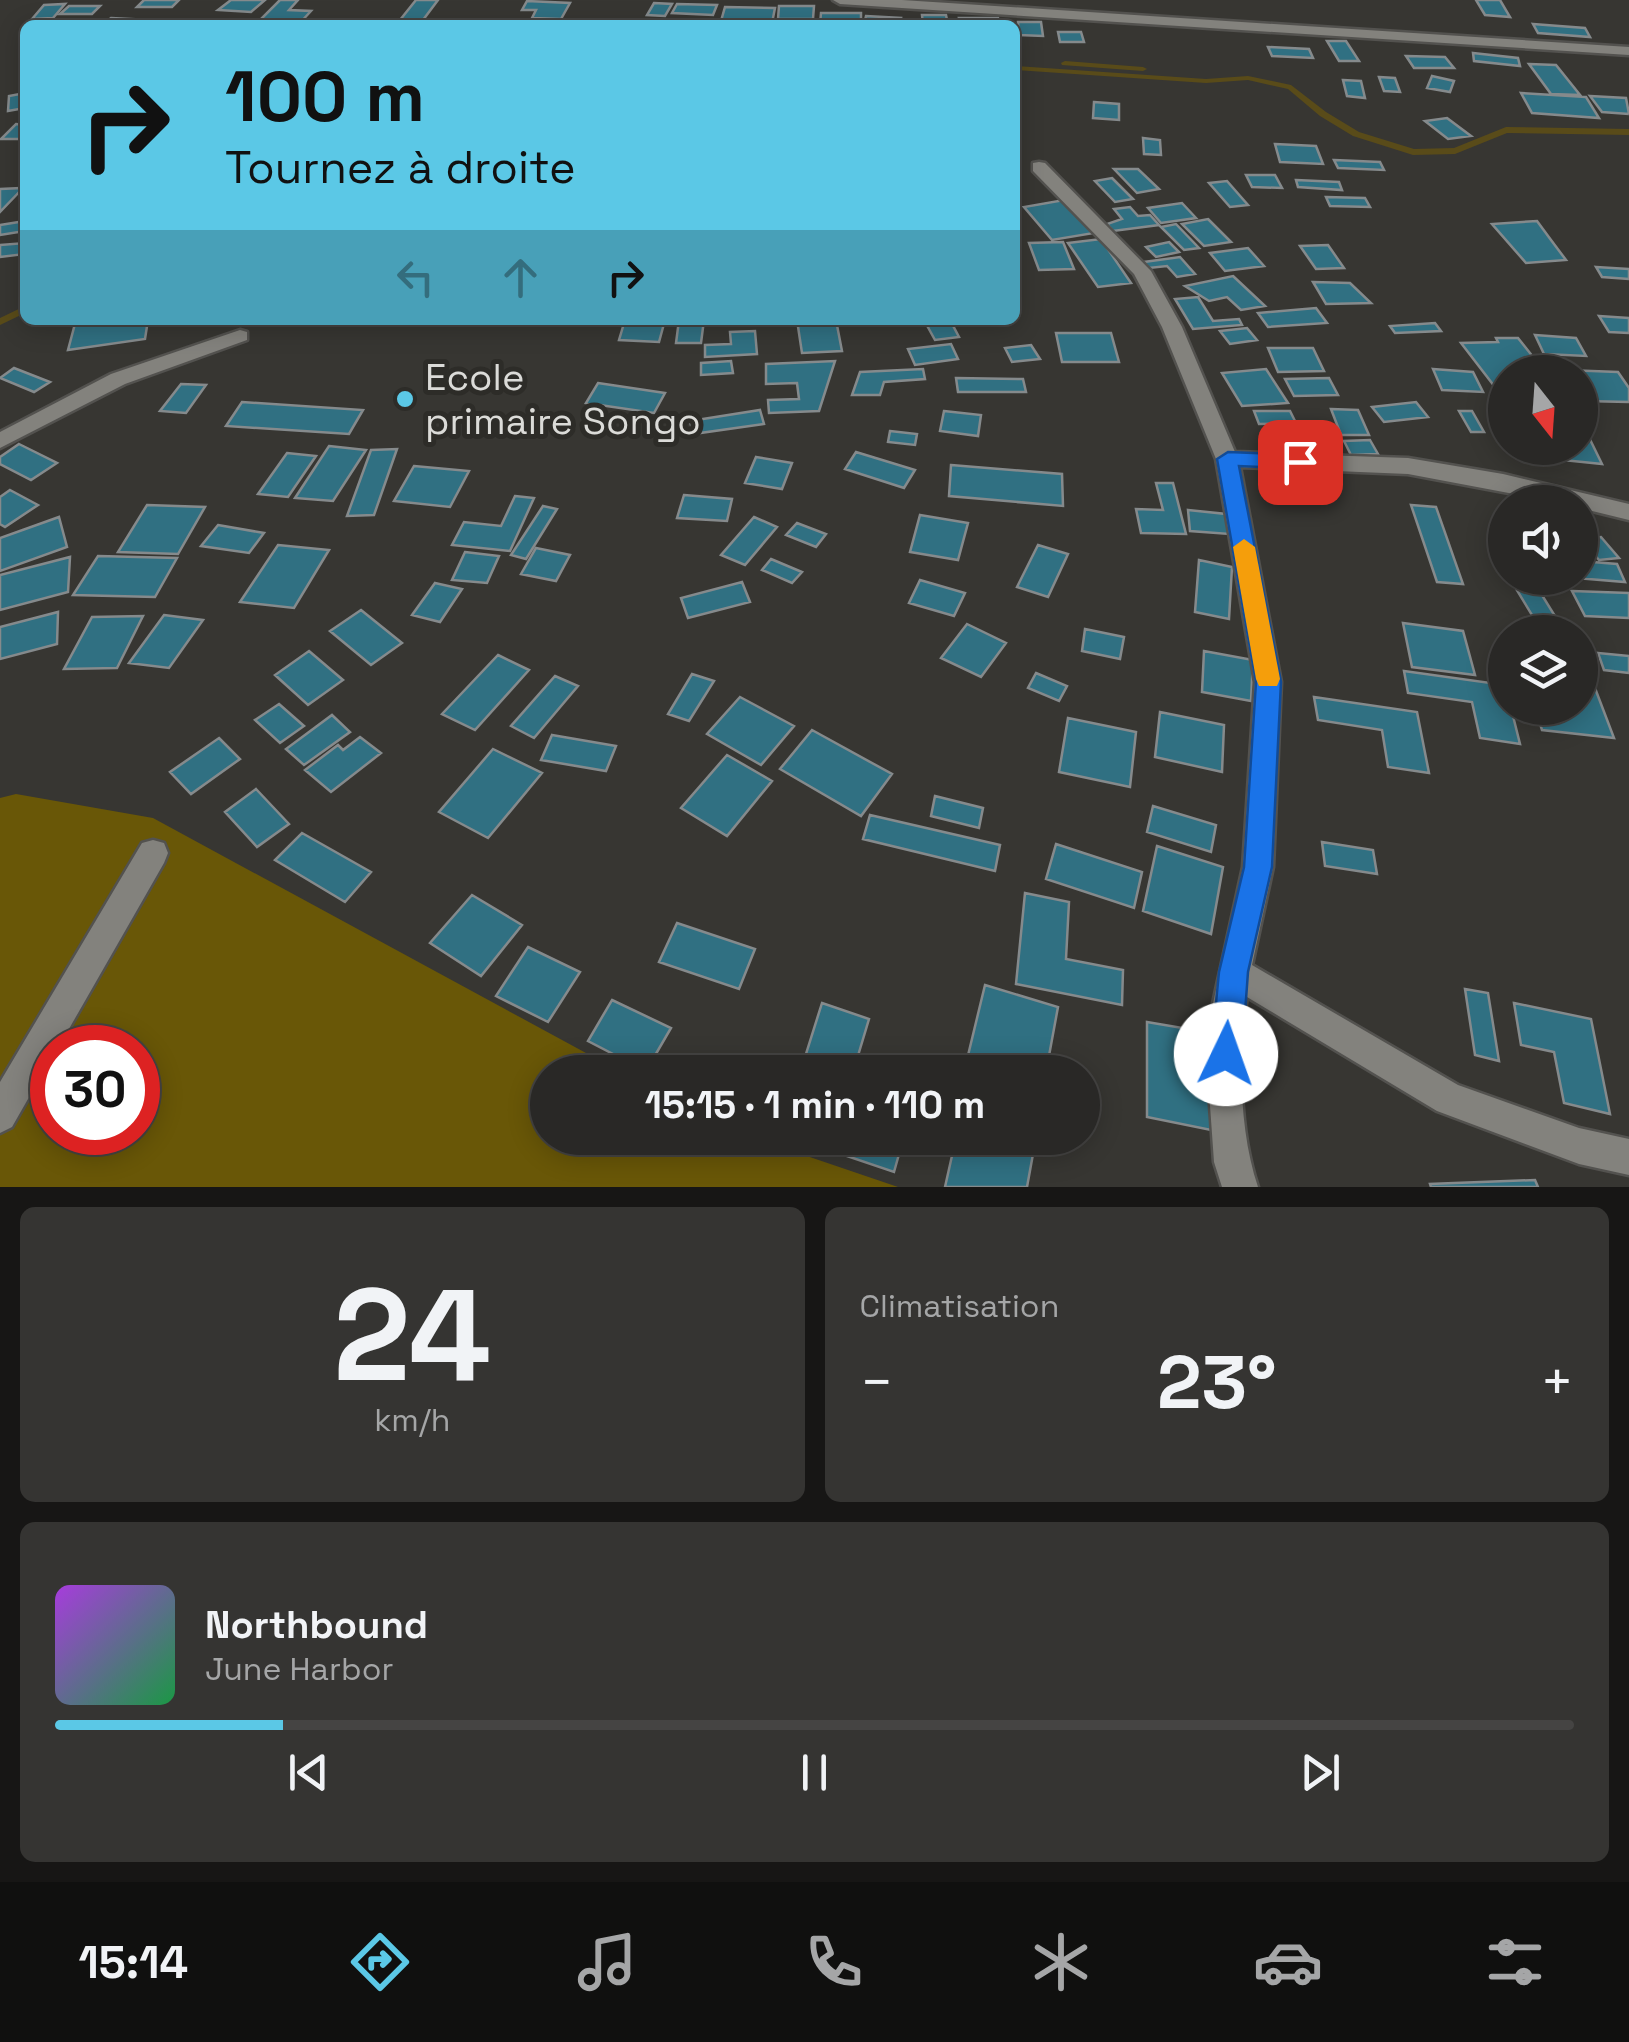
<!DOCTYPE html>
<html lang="fr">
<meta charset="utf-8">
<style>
:root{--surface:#292826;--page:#353432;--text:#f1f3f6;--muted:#a5a6a7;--line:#454443;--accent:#5bc8e6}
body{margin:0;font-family:"Space Grotesk",sans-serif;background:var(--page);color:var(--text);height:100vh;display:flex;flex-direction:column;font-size:38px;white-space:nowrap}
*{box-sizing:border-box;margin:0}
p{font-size:32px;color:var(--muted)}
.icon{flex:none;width:55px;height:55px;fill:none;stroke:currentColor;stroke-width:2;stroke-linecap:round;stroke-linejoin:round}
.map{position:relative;height:1187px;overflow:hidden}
.side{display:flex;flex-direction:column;gap:20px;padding:20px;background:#171615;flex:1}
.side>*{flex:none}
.hud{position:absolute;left:20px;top:20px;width:1000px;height:305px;border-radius:15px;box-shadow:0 5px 25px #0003,0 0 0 2px var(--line);background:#5bc8e6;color:#111;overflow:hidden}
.needle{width:65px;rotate:163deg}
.fabs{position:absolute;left:1488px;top:355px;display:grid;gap:20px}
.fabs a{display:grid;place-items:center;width:110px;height:110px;border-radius:50%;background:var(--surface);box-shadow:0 5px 25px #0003,0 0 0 2px var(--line);font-size:50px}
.speed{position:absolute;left:30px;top:1025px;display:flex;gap:20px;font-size:50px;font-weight:700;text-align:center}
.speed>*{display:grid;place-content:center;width:130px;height:130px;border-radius:50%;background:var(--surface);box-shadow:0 5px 25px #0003,0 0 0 2px var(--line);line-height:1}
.speed .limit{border:15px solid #d22;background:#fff;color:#111}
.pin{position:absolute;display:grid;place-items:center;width:85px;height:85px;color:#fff;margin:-42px;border-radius:20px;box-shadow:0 5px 15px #0006}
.me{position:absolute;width:110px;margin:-55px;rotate:3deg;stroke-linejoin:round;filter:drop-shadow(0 0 8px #0008)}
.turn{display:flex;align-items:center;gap:35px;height:210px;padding:0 40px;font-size:45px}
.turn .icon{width:130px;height:130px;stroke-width:2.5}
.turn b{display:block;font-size:70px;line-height:85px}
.lanes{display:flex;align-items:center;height:95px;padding:0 40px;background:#0003;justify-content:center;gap:50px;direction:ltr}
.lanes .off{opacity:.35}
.big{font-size:75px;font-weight:700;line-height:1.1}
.side .card{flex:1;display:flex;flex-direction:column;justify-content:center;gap:15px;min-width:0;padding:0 35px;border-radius:15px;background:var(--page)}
.side .dial{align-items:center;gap:0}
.dial b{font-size:130px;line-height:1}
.song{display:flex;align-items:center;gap:30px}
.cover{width:120px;height:120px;border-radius:15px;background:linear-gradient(135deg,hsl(280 70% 55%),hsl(140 70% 35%))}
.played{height:10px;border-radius:5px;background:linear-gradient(90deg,var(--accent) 15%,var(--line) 15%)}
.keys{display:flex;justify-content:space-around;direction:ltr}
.heat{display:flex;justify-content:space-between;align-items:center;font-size:55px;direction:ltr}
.side .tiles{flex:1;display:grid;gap:20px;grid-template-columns:1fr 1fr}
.card:last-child{grid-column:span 2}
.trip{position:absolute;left:530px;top:1055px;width:570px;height:100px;border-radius:50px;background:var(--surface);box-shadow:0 5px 25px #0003,0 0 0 2px var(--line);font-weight:700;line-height:100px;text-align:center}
.menu{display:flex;height:160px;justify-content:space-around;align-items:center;background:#10100f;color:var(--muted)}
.menu .icon{width:70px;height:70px}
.menu .on{color:var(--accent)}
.menu b{font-size:45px;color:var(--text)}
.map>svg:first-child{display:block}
.green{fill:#695707;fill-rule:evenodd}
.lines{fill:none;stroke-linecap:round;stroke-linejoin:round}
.stream{fill:#594b19;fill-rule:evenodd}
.building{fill:#307082;stroke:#858a8c;stroke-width:2.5}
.street-casing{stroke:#53524f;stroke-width:5}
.secondary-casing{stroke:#53524f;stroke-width:5}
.street{fill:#83827d;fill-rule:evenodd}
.secondary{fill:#83827d;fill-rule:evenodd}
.route{fill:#1a73e8;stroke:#114b97;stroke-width:2.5}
.slow{fill:#f59e0b}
.poi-dot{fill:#5bc8e6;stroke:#2d2c28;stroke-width:4}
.labels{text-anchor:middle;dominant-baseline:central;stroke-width:10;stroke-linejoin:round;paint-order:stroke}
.poi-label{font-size:38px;fill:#dbdbd8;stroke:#2d2c28;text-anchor:start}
</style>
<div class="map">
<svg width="1629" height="1187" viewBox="0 0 1629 1187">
<rect width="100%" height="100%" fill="#373632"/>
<path class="green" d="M16 794 153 818 621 1072H548V1138H754L898 1187H0V798ZM52 1048H138V1132H52Z"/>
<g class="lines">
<path class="stream" d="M1065 61 1143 67 1147 69 1143 71 1062 65 1061 63Z
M1015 66 1206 79 1248 76 1291 85 1326 112 1359 132 1414 149 1454 148 1506 127 1629 129V135L1507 133 1455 154 1413 155 1353 136 1320 116 1288 89 1248 80 1206 83 1015 70Z
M25 306V313L0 325V318Z"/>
</g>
<path class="building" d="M144 0H179L172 7H137Z
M231 0H265L251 12 218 10Z
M280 0H298L289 10 311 11 298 25H255Z
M416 0H438L423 20H400Z
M1476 0H1500L1510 17 1485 15Z
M527 1 570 3 561 19 532 18 536 10H522Z
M654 3 672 4 665 16 647 15Z
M65 4 53 18 32 19 44 5Z
M677 4 717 5 713 15 672 13Z
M69 6H100L92 14H60Z
M779 6H814L813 19H778Z
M725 7 775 8 772 23 721 21Z
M821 13H861V25H820Z
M922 15H946L948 25H923Z
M866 16 901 18 899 25H864Z
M111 18 152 20 146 25H102Z
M959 18H998L1000 25H961Z
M1018 22H1041L1043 36 1019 35Z
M1533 24 1585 28 1590 37 1538 33Z
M1058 32H1081L1084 42H1060Z
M1327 41H1346L1359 61H1339Z
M1268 47 1309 49 1313 58 1272 56Z
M1473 53 1518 58 1520 66 1474 61Z
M1406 56 1445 57 1454 68H1414Z
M1529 64 1556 65 1580 95 1551 94Z
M1432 76 1454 81 1450 92 1427 88Z
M1379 77 1395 78 1400 92 1384 91Z
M1343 80 1361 81 1365 98 1347 96Z
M25 93V108L8 111 9 96Z
M1521 93 1586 97 1599 118 1532 113Z
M1590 96 1626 98 1629 114 1602 112Z
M1094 102 1119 104V120L1093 118Z
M1447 118 1471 136 1448 139 1425 121Z
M16 124 25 125V139H1Z
M1143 138 1160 140 1161 155 1144 154Z
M1275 144 1316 146 1323 164 1280 162Z
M1334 160 1380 162 1384 170 1338 168Z
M1114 169H1138L1159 189 1137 193Z
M1246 175H1275L1282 188 1252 187Z
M1112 178 1133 199 1115 202 1095 181Z
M1296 180 1339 182 1342 190 1298 187Z
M1227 181 1248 205 1230 207 1209 183Z
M23 188 0 212V189Z
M1326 197 1365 198 1370 207 1330 206Z
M1064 200 1094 233 1052 240 1024 207Z
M1182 203 1196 218 1161 223 1148 208Z
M1130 207 1138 216 1150 215 1159 225 1113 231 1107 224 1122 219 1114 209Z
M1208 219 1231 242 1204 246 1182 224Z
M25 221V231L0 235V225Z
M1537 221 1551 240 1566 260 1526 263 1492 224Z
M1176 224 1199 248 1184 250 1161 227Z
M1101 239 1131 283 1098 287 1068 243Z
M1063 242 1074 269 1039 270 1029 243Z
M1169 242 1179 252 1156 257 1146 247Z
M25 243V254L0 257V245Z
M1328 245 1344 268 1316 269 1300 246Z
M1248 248 1264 266 1225 271 1210 253Z
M1180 257 1195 274 1177 277 1167 266 1149 268 1144 262Z
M1596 267 1629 269V279L1602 277Z
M1233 276 1265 306 1241 310 1227 297 1209 301 1185 286Z
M1313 282 1350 283 1371 303 1326 304Z
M1198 297 1213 321 1239 319 1242 325 1193 329 1175 299Z
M1316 308 1327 323 1268 327 1258 313Z
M1599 316 1629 318V333L1609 332Z
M76 320H148L145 339 68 350Z
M625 320H665L659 342 619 340Z
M679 320H704L701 343H676Z
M797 320H836L842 351 802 353Z
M924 320H950L959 337 935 340Z
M1435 323 1441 331 1395 333 1390 326Z
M1247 328 1257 340 1230 344 1220 331Z
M755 331 757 354 705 357V345L731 344 730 332Z
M1056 333H1111L1119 362H1062Z
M1535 335 1576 338 1586 356 1544 354Z
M1496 338H1518L1545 372H1505V400L1461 343 1498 342Z
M951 344 958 359 915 365 908 349Z
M1031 345 1040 359 1012 362 1005 348Z
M1268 348H1313L1324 371 1278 372Z
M731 361 733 373 701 375V363Z
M835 361 819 411 769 413 768 400 799 399 797 383 766 384V364Z
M14 368 50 382 34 392 0 378Z
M923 369 925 379 884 382 880 395H852L860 372Z
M1266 369 1288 403 1242 406 1222 373Z
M1433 369 1473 372 1483 392 1442 390Z
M1565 370 1618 372 1629 388V402L1584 401 1580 372Z
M956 378 1023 379 1026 392H958Z
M1329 378 1338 395 1294 396 1285 379Z
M598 383 665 393 654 413 586 403Z
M181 384 206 385 186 413 160 411Z
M242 402 363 410 349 434 226 426Z
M1416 402 1428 417 1384 422 1372 407Z
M1331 409 1358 410 1369 435H1341Z
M760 410 764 424 693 434 690 421Z
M944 411 981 415 978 436 940 431Z
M1254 411H1290L1296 423 1259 424Z
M1459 411H1472L1484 432H1471Z
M1580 419 1602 464 1523 456 1519 448H1580Z
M890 431 917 434 915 445 888 442Z
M1263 433 1318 434 1322 445 1267 444Z
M1370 440 1378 454 1351 455 1344 441Z
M19 444 57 463 31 480 0 464V457Z
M329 446 366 450 333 501 295 498Z
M397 449 374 515 347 516 371 450Z
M856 452 915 470 904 488 845 469Z
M287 453 316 456 288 497 258 494Z
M756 457 792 463 782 489 745 483Z
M951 465 1062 474 1063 506 949 496Z
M414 466 469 471 450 507 394 501Z
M1156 483H1173L1186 534 1141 533 1136 509 1163 510Z
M10 490 38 505 5 527 0 524V497Z
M684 495 732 499 727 521 677 518Z
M515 496 534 498 510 551 452 545 464 522 501 526Z
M147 505 205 507 178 554 118 552Z
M1411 505 1436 507 1463 584 1437 582Z
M543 506 557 509 526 559 511 555Z
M1188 510 1226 514 1229 534 1190 531Z
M920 515 968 523 958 560 910 552Z
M59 517 67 547 0 571V538Z
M754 517 777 527 745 565 721 555Z
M797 523 826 534 816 547 786 535Z
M218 525 264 533 249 553 201 546Z
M1601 537 1619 558 1599 560 1581 539Z
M278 545 329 550 294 608 240 602Z
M1038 545 1068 554 1048 597 1017 587Z
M536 548 570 555 556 581 521 574Z
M465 552 499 556 487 583 452 580Z
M98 556 177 558 155 597 73 595Z
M70 557 68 592 0 610V575Z
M771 559 802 572 792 583 762 570Z
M1199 560 1232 567 1229 619 1195 612Z
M1580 561 1617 564 1625 582 1576 578H1580Z
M920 580 965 593 954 616 909 603Z
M742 582 750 602 688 618 681 598Z
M435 583 462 589 440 622 412 615Z
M1515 587H1537L1563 629 1541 630Z
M1572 591 1629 593V618L1585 616Z
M361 610 402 643 371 665 330 631Z
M58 612 57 644 0 659V627Z
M164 615 203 620 169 668 129 663Z
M143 616 117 668 64 669 92 617Z
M1403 623 1463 631 1475 675 1412 667Z
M967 624 1006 643 981 677 941 658Z
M1085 629 1124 637 1120 659 1082 651Z
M309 651 343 680 308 705 275 675Z
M1204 651 1253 660 1251 701 1202 692Z
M1598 653 1629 656V673L1604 670Z
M498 655 529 670 475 730 442 714Z
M1404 671 1505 685V708H1511L1520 744 1480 738 1472 702 1408 693Z
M1036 673 1067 686 1059 701 1028 688Z
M692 674 714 681 689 721 668 714Z
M1580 674 1590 675 1614 738 1542 730 1535 708H1580Z
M555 676 578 686 534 738 511 726Z
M740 697 794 726 761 765 707 734Z
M1314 697 1417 712 1429 773 1388 767 1382 730 1318 720Z
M279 704 304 726 280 743 255 720Z
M1160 712 1224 725 1222 772 1155 757Z
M332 715 350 732 304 765 286 749Z
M1068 718 1136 732 1130 787 1059 772Z
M812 730 892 774 861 816 780 769Z
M552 735 616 746 606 771 541 760Z
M360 737 381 753 331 792 305 770 338 745 343 750Z
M219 738 240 759 191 794 170 772Z
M493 749 542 773 488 838 439 812Z
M727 755 772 781 727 836 681 808Z
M256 789 289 824 257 847 225 812Z
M935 796 983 808 979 828 931 816Z
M1153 806 1216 825 1211 852 1147 832Z
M870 815 1000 845 995 871 863 839Z
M302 833 371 872 345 902 275 860Z
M1322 842 1373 850 1377 874 1325 866Z
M1056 844 1142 872 1134 908 1046 879Z
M1157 846 1223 867 1211 934 1143 911Z
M1025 893 1069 902 1066 959 1123 970 1122 1005 1016 984Z
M472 895 522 925 481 976 430 943Z
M677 923 755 949 739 989 659 962Z
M528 947 580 972 548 1022 496 996Z
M985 985 1058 1007 1046 1072H964Z
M1465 989 1488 993 1499 1061 1475 1055Z
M612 1000 671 1028 646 1071 588 1041Z
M822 1003 869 1019 854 1069 806 1054Z
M1514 1003 1591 1019 1610 1114 1564 1103 1554 1052 1521 1045Z
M1147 1022 1212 1033 1216 1131 1147 1117Z
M783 1138H829L825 1152Z
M837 1138 903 1140 894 1172 832 1151Z
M956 1138H984L1033 1154 1027 1187H945Z
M1535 1180 1538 1187H1431L1430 1184Z"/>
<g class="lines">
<defs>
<path id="street" d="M1039 162 1045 163 1151 271 1182 327 1235 452 1408 458 1503 474 1629 504V520L1580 508V502H1556L1408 474 1240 467 1281 682 1273 867 1252 965 1458 1085 1579 1128 1629 1139V1175L1579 1164 1437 1111 1247 997C1238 1057 1239 1130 1258 1187H1222L1214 1162 1209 1091 1210 1017 1243 867 1255 682 1216 459 1162 327 1134 274 1033 171V163Z
M240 330 247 332V340L125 384 0 448V432L111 374Z
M153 840 164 843 168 853 164 863 58 1048H52V1057L12 1127 0 1133V1082L142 843Z"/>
<path id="secondary" d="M833 0H902L1629 47V55L840 4Z"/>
</defs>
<use href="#street" class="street-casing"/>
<use href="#secondary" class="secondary-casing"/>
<use href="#street" class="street"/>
<use href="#secondary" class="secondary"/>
</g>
<path class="route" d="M1228 452 1300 455 1310 462 1300 469 1239 466 1281 682 1272 867 1248 972 1242 1054 1237 1065 1226 1069 1216 1065 1211 1054 1219 972 1244 867 1256 682 1217 459Z"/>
<path class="slow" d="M1244 539 1255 547 1280 679 1277 686H1259L1256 679 1233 547Z"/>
<circle class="poi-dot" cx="405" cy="399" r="10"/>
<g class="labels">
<g class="poi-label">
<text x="425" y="377">Ecole<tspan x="425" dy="44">primaire Songo</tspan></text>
</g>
</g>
</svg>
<div class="fabs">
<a><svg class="needle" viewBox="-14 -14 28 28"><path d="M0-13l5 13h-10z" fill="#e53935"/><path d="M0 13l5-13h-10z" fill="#a5a6a7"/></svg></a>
<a><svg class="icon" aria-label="sound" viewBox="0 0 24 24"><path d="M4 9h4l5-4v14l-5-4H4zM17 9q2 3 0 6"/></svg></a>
<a><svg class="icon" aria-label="layers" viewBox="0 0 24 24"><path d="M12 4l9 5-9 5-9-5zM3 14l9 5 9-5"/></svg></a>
</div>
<div class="speed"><div class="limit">30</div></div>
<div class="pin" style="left:1300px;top:462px;background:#d93025"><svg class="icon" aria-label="arrive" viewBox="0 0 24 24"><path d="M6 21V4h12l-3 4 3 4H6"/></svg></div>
<svg class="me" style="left:1226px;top:1054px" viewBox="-20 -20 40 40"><circle r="19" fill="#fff"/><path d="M0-13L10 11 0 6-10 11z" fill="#1a73e8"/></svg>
<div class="trip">15:15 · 1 min · 110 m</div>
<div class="hud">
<div class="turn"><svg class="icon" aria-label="right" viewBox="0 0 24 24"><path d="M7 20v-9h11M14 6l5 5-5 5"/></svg><div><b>100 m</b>Tournez à droite</div></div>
<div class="lanes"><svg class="icon off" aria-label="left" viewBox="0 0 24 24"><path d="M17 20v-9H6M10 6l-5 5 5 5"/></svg><svg class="icon off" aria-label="ahead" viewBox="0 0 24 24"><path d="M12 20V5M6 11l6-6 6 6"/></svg><svg class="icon" aria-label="right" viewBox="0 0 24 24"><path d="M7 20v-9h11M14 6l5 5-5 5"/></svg></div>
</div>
</div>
<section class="side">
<div class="tiles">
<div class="card dial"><b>24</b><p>km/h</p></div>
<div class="card"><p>Climatisation</p>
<div class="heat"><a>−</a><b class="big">23°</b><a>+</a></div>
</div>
<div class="card">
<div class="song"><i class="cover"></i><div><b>Northbound</b><p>June Harbor</p></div></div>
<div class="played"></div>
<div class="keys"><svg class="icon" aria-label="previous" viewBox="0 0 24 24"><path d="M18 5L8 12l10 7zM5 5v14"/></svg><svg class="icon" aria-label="pause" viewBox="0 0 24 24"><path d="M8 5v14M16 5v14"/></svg><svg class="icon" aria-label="next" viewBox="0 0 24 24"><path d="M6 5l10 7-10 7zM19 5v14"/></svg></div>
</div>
</div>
</section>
<nav class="menu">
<b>15:14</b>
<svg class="icon on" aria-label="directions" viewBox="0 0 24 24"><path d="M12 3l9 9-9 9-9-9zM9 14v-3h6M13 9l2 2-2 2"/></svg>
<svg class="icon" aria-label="music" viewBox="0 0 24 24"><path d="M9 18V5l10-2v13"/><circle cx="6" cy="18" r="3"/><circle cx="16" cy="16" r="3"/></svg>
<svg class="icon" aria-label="phone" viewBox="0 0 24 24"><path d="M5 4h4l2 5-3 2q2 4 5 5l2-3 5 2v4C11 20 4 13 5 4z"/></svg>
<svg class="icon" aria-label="climate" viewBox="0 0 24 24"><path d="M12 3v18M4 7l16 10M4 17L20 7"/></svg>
<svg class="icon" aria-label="car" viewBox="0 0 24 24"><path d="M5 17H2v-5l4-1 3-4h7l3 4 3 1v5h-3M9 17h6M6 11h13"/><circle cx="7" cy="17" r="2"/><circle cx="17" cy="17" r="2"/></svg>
<svg class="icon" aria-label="filters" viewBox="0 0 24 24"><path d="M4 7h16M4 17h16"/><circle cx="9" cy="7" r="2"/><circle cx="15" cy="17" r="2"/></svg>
</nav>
